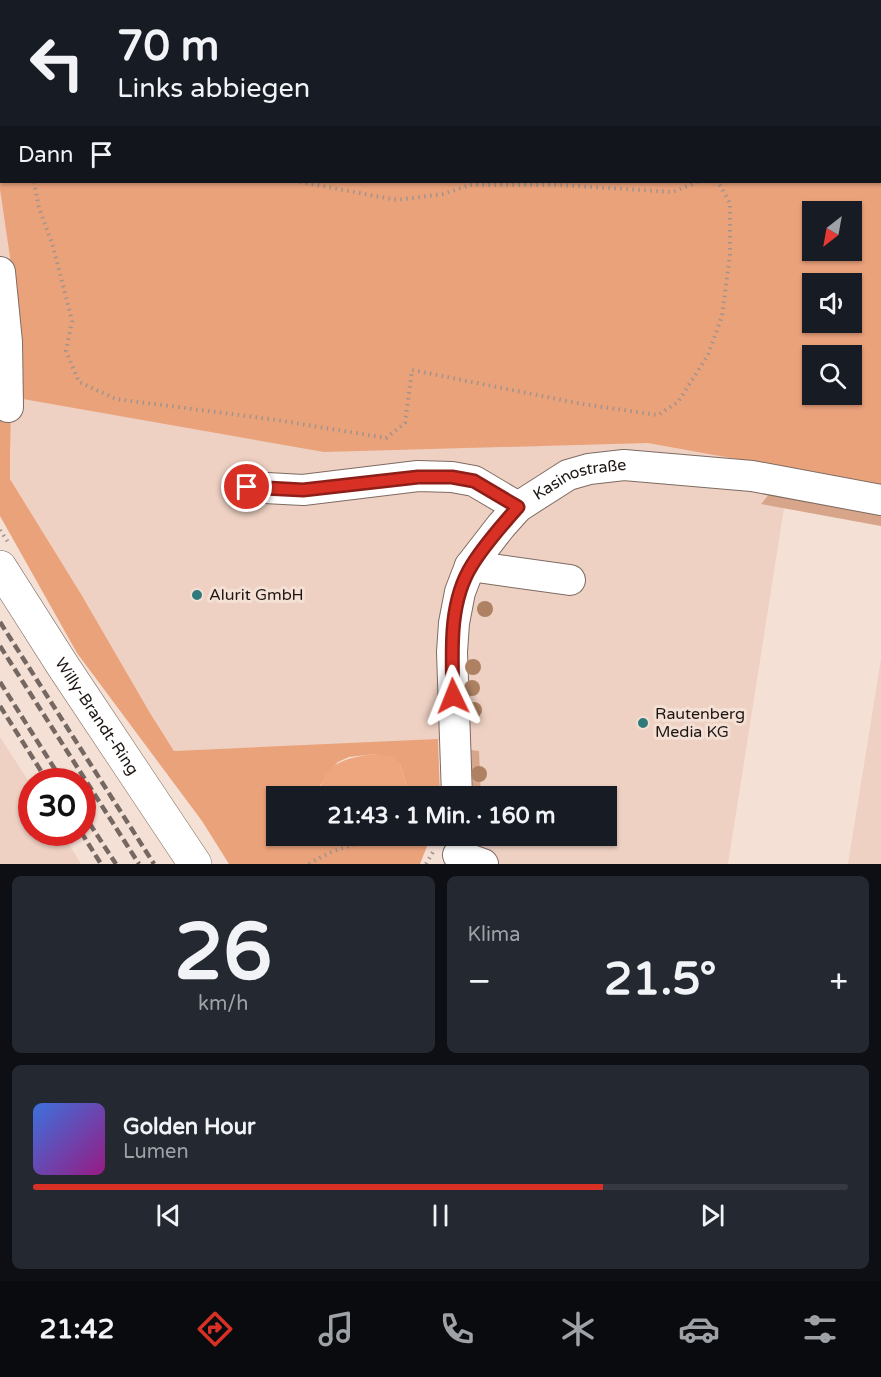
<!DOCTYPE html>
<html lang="de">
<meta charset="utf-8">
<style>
:root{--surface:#171b24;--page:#242831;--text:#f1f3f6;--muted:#9ea1a6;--line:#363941;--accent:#d93025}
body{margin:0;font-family:"Varela Round",sans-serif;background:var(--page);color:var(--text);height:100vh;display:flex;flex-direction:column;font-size:22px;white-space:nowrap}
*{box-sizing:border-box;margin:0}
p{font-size:20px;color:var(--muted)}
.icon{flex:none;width:33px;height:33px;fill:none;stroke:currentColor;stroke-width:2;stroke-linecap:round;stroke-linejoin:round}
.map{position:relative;height:864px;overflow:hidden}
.side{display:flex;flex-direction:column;gap:12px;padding:12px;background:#0d0f14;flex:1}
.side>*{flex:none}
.banner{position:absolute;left:0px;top:0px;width:882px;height:183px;box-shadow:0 2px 4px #0004;background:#171b24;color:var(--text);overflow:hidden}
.needle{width:39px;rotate:211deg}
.controls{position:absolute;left:802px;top:201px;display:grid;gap:12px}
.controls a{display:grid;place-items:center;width:60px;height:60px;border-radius:0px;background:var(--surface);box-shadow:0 2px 4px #0004;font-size:30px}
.speed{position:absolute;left:18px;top:768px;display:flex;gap:12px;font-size:30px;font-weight:700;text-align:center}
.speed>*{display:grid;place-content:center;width:78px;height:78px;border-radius:50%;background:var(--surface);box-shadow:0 2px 4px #0004;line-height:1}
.speed .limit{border:9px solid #d22;background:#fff;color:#111}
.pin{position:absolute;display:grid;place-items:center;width:51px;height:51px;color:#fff;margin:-26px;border:3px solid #fff;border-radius:50%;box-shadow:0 2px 6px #0007}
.me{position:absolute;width:66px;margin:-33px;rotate:358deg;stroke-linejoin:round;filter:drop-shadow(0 0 4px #0008)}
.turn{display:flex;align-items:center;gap:21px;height:126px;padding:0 18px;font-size:27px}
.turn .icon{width:78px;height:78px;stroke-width:2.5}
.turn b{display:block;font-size:42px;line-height:51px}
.then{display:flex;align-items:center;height:57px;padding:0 18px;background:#0003;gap:12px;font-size:22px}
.big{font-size:45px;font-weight:800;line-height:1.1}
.side .widget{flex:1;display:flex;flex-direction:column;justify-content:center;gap:9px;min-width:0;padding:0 21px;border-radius:9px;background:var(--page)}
.side .dial{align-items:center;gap:0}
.dial b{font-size:78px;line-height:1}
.song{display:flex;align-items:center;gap:18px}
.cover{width:72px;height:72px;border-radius:9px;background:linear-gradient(135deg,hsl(220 70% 55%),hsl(310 70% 35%))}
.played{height:6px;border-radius:3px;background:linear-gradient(90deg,var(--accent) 70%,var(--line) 70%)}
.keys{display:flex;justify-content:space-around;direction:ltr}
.heat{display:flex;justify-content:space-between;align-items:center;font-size:33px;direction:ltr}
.side .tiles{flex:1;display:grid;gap:12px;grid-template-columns:1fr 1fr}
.widget:last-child{grid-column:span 2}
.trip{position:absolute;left:266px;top:786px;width:351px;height:60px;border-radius:0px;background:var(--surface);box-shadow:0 2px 4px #0004;font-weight:800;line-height:60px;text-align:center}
.tabs{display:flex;height:96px;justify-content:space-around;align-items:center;background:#090b0e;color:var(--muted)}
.tabs .icon{width:42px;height:42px}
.tabs .current{color:var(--accent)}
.tabs b{font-size:27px;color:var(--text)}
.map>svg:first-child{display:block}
.built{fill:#eed1c3;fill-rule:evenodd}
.green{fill:#d7a589}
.forest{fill:#eaa27b;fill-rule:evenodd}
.water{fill:#eea67e}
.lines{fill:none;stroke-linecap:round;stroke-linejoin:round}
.minor-casing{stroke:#7e6b62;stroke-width:32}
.major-casing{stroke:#7e6b62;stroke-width:34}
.path{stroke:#a3938b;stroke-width:4;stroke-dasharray:1.5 4.5;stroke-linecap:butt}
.minor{stroke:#fff;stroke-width:30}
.major{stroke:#fff;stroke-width:33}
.rail{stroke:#756862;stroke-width:4.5;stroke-dasharray:9 4.5;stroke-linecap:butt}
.tree{fill:#ae8162}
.route-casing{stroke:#8d1f18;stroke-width:15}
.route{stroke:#d93025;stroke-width:10}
.poi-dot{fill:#317a7b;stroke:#f5e0d5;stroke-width:2}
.labels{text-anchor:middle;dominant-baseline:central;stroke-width:6;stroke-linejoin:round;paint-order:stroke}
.street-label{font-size:16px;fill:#1e1613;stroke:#f5e0d5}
.poi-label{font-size:16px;fill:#1e1613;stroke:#f5e0d5;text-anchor:start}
</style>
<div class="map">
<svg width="881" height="864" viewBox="0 0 881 864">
<rect width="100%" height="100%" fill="#f5e0d5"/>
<path class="built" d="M0 0H881V526L784 508 728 864H466V836H606V796H465L463 739 174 751 150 713 81 594 10 479 11 448 0 364ZM2 2H880V182H2ZM813 212H852V250H813ZM813 284H852V322H813ZM813 356H852V394H813Z
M881 659V864H848Z
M0 737 31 785 32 832 62 833 81 864H0Z"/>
<path class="green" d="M771 492 881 509V526L761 504Z
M471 750 479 751 481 796H473Z"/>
<path class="forest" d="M0 0 716 1 2 2V182H880L881 29V485L648 443 324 452 23 399 16 298 0 189ZM813 212H852V250H813ZM813 284H852V322H813ZM813 356H852V394H813Z
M0 364 11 373 10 479 81 594 150 713 174 751 438 739 440 796H410L400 764 375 754 349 757 338 762 328 773 320 786 318 796H276V836H431L420 864H229L202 821 77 653 0 516Z"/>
<path class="water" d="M375 754 394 757 400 764 410 796H318C325 762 344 758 375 754Z"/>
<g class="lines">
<defs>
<g id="minor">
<path d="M0 272 7 342 8 407"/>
<path d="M247 487 303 490 418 476 452 477 474 481 518 507"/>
<path d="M470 566 570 580"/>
<path id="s1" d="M457 796 452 652 454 623 460 592 470 566 501 526 518 507 568 475 589 469 624 465 752 476 881 500"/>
<path d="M458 855 483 864"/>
</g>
<g id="major">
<path id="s2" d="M0 567 63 666 195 864"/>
</g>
</defs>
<use href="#minor" class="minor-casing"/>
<use href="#major" class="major-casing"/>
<path class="path" d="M831 0 837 2
M24 2 25 0
M788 2 789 0
M880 12 881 13
M34 182 39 208 53 246 72 321 66 351 79 382 116 399 277 420 386 438 405 423 412 370 582 404 658 415 678 402 708 355 722 316 730 254V203L718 182
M300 182 397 200 443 194 470 185H559L673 192 697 182
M0 530 8 542
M309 864C346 840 393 835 436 845
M426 864 433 852"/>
<use href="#minor" class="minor"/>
<use href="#major" class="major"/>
<path class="rail" d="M0 622 154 864
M0 646 139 864
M0 682 63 782
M0 706 48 782
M82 812 116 864
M81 832 101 864"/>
</g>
<g class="tree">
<circle cx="485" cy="609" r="8"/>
<circle cx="473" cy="667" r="8"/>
<circle cx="472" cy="688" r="8"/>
<circle cx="474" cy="710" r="8"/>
<circle cx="479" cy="774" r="8"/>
</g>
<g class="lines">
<defs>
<path id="route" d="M247 487 303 490 418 477H452L474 481 518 507C502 525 485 544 472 565 448 603 452 653 453 696"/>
</defs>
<use href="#route" class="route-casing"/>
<use href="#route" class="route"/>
</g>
<g class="poi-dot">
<circle cx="197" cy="595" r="6"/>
<circle cx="643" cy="723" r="6"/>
</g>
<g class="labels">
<g class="street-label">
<text stroke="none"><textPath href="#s1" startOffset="378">Kasinostraße</textPath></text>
<text stroke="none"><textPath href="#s2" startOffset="178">Willy-Brandt-Ring</textPath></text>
</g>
<g class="poi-label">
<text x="209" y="595">Alurit GmbH</text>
<text x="655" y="714">Rautenberg<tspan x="655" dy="18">Media KG</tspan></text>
</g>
</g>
</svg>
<div class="controls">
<a><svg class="needle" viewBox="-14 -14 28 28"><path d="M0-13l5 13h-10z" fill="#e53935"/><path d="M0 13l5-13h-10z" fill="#9ea1a6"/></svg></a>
<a><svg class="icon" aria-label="sound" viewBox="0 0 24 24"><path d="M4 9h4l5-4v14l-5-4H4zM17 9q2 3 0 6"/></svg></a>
<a><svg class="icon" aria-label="search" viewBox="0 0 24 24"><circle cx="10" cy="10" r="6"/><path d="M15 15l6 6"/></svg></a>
</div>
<div class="speed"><div class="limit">30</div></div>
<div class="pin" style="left:247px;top:487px;background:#d93025"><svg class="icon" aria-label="arrive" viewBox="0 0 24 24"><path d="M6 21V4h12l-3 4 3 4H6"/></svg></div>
<svg class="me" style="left:453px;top:696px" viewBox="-20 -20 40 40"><path d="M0-17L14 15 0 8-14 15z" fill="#d93025" stroke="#fff" stroke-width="4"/></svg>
<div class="trip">21:43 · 1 Min. · 160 m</div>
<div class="banner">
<div class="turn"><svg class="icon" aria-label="left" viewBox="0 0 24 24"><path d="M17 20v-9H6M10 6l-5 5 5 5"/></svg><div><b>70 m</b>Links abbiegen</div></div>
<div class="then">Dann<svg class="icon" aria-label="arrive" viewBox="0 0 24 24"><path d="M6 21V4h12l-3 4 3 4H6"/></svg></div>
</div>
</div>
<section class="side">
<div class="tiles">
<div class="widget dial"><b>26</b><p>km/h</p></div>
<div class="widget"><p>Klima</p>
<div class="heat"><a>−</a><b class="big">21.5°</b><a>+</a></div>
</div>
<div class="widget">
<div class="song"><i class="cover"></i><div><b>Golden Hour</b><p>Lumen</p></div></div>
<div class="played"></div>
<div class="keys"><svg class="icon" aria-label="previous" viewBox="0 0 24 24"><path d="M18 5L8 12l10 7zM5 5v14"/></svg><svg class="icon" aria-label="pause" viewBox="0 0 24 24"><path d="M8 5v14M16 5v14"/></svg><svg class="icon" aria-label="next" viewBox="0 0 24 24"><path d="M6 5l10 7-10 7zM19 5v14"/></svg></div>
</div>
</div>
</section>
<nav class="tabs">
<b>21:42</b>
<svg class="icon current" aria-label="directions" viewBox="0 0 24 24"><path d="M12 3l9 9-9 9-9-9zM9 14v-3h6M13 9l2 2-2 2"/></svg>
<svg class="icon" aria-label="music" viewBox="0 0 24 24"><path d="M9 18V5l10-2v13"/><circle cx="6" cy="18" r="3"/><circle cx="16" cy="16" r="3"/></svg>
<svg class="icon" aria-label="phone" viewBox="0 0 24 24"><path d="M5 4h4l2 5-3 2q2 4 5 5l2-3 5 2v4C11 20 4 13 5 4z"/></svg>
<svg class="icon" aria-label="climate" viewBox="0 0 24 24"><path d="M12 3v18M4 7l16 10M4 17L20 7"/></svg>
<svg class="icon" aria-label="car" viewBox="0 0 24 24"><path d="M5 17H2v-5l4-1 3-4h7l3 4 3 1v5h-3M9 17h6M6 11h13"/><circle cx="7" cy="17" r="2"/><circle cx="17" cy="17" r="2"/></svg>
<svg class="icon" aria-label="filters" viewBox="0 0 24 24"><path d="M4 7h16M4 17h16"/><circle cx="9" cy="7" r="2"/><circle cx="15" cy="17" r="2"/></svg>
</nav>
